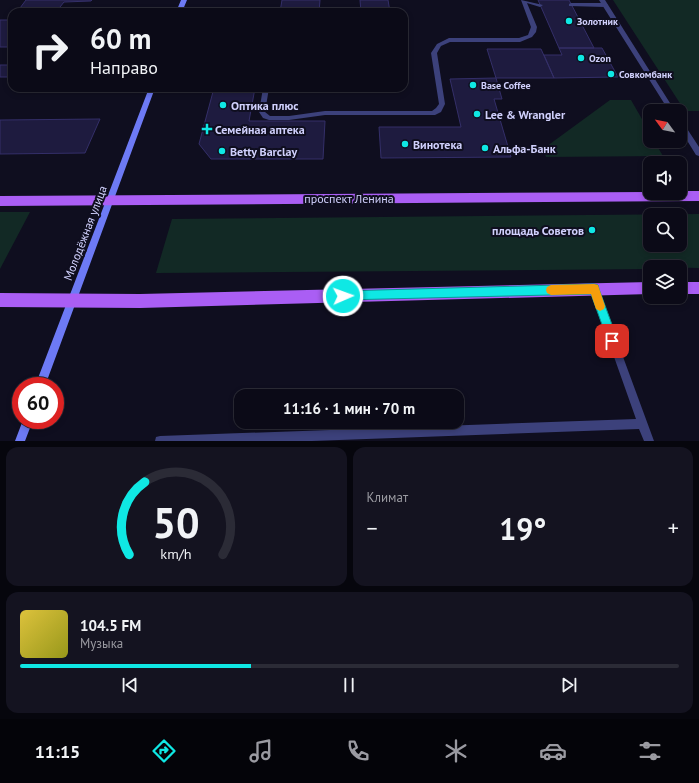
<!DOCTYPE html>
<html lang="ru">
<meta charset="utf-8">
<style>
:root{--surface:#0b0a17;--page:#141320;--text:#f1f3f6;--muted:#9a9aa1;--line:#2b2b36;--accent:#0fe8e4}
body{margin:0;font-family:"PT Sans",sans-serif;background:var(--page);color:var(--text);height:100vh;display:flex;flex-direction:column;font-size:15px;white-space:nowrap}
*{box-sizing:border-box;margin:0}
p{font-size:13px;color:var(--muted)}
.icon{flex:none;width:22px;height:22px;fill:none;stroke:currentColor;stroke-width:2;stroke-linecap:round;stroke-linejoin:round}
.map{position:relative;height:441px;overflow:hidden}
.panel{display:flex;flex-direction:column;gap:6px;padding:6px;background:#06060d;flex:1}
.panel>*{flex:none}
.top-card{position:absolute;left:8px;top:8px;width:400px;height:84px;border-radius:12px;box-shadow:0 2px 6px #0003,0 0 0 1px var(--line);background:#0b0a17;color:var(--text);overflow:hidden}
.needle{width:26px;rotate:302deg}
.buttons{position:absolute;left:643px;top:104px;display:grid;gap:8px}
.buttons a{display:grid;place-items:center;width:44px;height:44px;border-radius:8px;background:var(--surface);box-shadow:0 2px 6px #0003,0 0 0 1px var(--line);font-size:20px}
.speed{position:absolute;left:12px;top:377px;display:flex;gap:8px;font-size:20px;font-weight:700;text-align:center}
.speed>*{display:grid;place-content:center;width:52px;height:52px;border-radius:50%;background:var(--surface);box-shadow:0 2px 6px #0003,0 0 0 1px var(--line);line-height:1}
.speed .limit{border:6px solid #d22;background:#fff;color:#111}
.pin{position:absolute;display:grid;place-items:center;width:34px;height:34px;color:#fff;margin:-17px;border-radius:8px;box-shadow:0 2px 6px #0006}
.me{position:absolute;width:44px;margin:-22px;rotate:88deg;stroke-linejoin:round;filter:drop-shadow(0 0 3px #0008)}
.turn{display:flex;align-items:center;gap:14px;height:84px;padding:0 16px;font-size:18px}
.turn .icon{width:52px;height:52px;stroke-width:2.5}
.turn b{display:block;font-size:28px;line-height:34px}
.big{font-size:30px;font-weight:700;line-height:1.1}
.panel .tile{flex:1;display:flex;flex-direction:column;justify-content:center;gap:6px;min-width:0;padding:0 14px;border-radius:12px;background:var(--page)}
.panel .dial{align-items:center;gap:0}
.dial svg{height:104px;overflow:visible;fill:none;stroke:var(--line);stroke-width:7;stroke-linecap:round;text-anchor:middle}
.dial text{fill:var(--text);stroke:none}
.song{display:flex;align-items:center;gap:12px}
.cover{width:48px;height:48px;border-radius:6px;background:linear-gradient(135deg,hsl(50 70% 55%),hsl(60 70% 35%))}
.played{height:4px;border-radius:2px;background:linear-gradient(90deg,var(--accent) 35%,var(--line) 35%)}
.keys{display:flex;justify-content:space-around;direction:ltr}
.heat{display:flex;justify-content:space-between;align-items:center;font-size:22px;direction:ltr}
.panel .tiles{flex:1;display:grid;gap:6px;grid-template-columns:1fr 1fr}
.tile:last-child{grid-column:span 2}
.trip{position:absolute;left:234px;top:389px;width:230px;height:40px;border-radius:12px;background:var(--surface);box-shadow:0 2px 6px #0003,0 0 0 1px var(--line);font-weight:700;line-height:40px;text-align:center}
.tab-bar{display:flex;height:64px;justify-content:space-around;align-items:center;background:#040409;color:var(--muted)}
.tab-bar .icon{width:28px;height:28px}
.tab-bar .current{color:var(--accent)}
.tab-bar b{font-size:18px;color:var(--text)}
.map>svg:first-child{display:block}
.green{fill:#122925;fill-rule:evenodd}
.building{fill:#1e1b3f;stroke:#342f69}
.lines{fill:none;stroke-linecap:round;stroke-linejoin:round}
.lane{fill:#3c417b;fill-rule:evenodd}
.street{fill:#3c417b;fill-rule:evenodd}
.secondary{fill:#6d7af5;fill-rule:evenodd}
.primary{fill:#aa5ef4;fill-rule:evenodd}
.route{fill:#0fe8e4;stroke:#0a9794}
.slow{fill:#f59e0b}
.poi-dot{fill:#0fe8e4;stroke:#0f0e1f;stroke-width:1.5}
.labels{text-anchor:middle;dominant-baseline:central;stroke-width:4;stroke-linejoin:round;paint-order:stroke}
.far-poi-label{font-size:10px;font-weight:bold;fill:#d0d0fc;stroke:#0f0e1f;text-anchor:start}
.poi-label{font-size:12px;font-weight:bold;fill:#d0d0fc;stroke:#0f0e1f;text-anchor:start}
.street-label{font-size:12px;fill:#d0d0fc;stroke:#0f0e1f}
</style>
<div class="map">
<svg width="699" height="441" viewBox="0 0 699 441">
<rect width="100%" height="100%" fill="#0f0e1f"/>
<path class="green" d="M613 0H699V111H685Z
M610 100H631L650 133V141H654L663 156 546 157 543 149Z
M0 212H30L0 269Z
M699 214V268L650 267V269L156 273 172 219ZM650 215H680V245H650Z"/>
<path class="building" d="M26 0H92L91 1 64 2 56 12H17Z
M282 0H320L319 12H280Z
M360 0H388L390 12H361Z
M538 0H569L594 48H559Z
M12 18V47H0V20H11Z
M559 48H602L618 77 554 78 544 55H562Z
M487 49H541L554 78H496Z
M0 65H12V77H0Z
M496 78 502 99H494L511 157 381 158 379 127H461L450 79Z
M214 88H255L249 121H325L323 159H211L199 144Z
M100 119 85 153 0 154V120Z"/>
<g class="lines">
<path class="lane" d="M521 0 543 5 540 7 527 3 537 27 536 32 532 37 520 42H450L441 46 437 53 445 104 441 112 435 115H325L289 120H269L263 118 259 112 263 88H269L265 112 270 116H289L325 111H432L436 108 439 104 431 53 437 44 449 38H519L528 35 531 27Z
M571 3H605L608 5 605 7 569 6V4Z
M594 285 597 286 598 289 654 441H644L639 429 312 441H155L156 437 160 436 636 419 590 289 591 286Z"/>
<path class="street" d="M599 0H605L675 111H669Z
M680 121H682L699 147V156L696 155 680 129Z"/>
<path class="secondary" d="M181 0H187L182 12H176Z
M149 88H155L45 386H35Z
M23 420H33L25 441H15Z"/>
<path class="primary" d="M680 191H699V201L0 206V196L650 192V193H680Z
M650 282V294L140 308 0 307V293L140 294Z
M680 282H699V294H680Z"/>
</g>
<path class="route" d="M594 284 598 285 599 289 618 341 616 344 612 346 609 344 591 294 343 300 339 299 338 296 339 292 343 291Z"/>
<path class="slow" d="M594 284 598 285 605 306 604 309 600 311 596 309 591 294 551 295 547 293 546 290 547 287 551 285Z"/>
<g class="poi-dot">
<circle cx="569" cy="21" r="4"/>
<circle cx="581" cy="58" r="4"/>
<circle cx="611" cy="74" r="4"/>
<circle cx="473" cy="85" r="4"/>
<circle cx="223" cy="105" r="4"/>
<circle cx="477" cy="114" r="4"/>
<path d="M205 123h4v4h4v4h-4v4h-4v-4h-4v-4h4z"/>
<circle cx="405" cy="144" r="4"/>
<circle cx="485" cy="148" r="4"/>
<circle cx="222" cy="151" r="4"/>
<circle cx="592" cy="230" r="4"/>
</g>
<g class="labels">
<g class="far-poi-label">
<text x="577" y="21">Золотник</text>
<text x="589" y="58">Ozon</text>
<text x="619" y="74">Совкомбанк</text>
<text x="481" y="85">Base Coffee</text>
</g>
<g class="poi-label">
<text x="231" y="105">Оптика плюс</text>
<text x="485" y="114">Lee &amp; Wrangler</text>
<text x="215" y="129">Семейная аптека</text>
<text x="413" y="144">Винотека</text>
<text x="493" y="148">Альфа-Банк</text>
<text x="230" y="151">Betty Barclay</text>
<text x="584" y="230" text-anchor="end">площадь Советов</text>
</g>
<g class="street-label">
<text x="349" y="198">проспект Ленина</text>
<text transform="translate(85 233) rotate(-69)">Молодёжная улица</text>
</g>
</g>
</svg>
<div class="buttons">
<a><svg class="needle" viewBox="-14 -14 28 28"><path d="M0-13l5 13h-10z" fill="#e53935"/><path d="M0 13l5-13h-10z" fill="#9a9aa1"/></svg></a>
<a><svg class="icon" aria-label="sound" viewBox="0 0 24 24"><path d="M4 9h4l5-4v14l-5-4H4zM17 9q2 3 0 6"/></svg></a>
<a><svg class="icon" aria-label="search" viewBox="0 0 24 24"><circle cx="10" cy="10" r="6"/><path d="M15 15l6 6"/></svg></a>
<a><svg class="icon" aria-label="layers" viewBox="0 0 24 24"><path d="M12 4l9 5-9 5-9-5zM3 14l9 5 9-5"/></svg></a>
</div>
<div class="speed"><div class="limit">60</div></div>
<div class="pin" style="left:612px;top:341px;background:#d93025"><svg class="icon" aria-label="arrive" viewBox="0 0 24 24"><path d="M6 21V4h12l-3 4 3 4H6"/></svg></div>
<svg class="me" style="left:343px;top:296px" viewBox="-20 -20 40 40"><circle r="17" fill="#0fe8e4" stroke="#fff" stroke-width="3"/><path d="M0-11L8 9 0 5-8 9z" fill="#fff"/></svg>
<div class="trip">11:16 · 1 мин · 70 m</div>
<div class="top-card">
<div class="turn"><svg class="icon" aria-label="right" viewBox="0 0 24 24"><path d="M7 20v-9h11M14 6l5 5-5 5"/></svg><div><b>60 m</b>Направо</div></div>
</div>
</div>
<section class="panel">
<div class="tiles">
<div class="tile dial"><svg viewBox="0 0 100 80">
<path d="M14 69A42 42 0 1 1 86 69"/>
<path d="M14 69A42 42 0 0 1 26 13" stroke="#0fe8e4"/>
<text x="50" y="56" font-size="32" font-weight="700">50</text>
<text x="50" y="72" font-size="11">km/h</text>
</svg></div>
<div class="tile"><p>Климат</p>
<div class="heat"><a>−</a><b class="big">19°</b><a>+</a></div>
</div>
<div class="tile">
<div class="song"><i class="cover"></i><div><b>104.5 FM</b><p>Музыка</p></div></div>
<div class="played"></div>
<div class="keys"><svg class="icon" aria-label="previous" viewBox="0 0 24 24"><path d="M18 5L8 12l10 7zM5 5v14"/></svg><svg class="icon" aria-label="pause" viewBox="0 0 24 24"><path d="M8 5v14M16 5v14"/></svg><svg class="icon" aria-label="next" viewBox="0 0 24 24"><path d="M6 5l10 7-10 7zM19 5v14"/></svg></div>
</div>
</div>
</section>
<nav class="tab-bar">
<b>11:15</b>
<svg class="icon current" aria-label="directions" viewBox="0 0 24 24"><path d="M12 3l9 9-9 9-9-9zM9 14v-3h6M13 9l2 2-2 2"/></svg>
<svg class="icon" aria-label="music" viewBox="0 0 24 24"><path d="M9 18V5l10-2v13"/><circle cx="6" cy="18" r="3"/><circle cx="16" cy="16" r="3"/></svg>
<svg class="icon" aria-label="phone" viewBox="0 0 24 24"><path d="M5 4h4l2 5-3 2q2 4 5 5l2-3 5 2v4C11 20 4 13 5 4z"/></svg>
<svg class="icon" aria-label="climate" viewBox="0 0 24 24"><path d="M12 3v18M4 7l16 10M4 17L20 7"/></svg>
<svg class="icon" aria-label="car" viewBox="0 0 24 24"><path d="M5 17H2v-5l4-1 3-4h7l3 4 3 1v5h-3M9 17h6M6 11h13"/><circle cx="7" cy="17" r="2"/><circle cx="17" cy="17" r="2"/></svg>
<svg class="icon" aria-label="filters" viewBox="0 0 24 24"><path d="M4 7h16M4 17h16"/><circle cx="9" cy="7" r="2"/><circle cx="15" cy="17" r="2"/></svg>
</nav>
